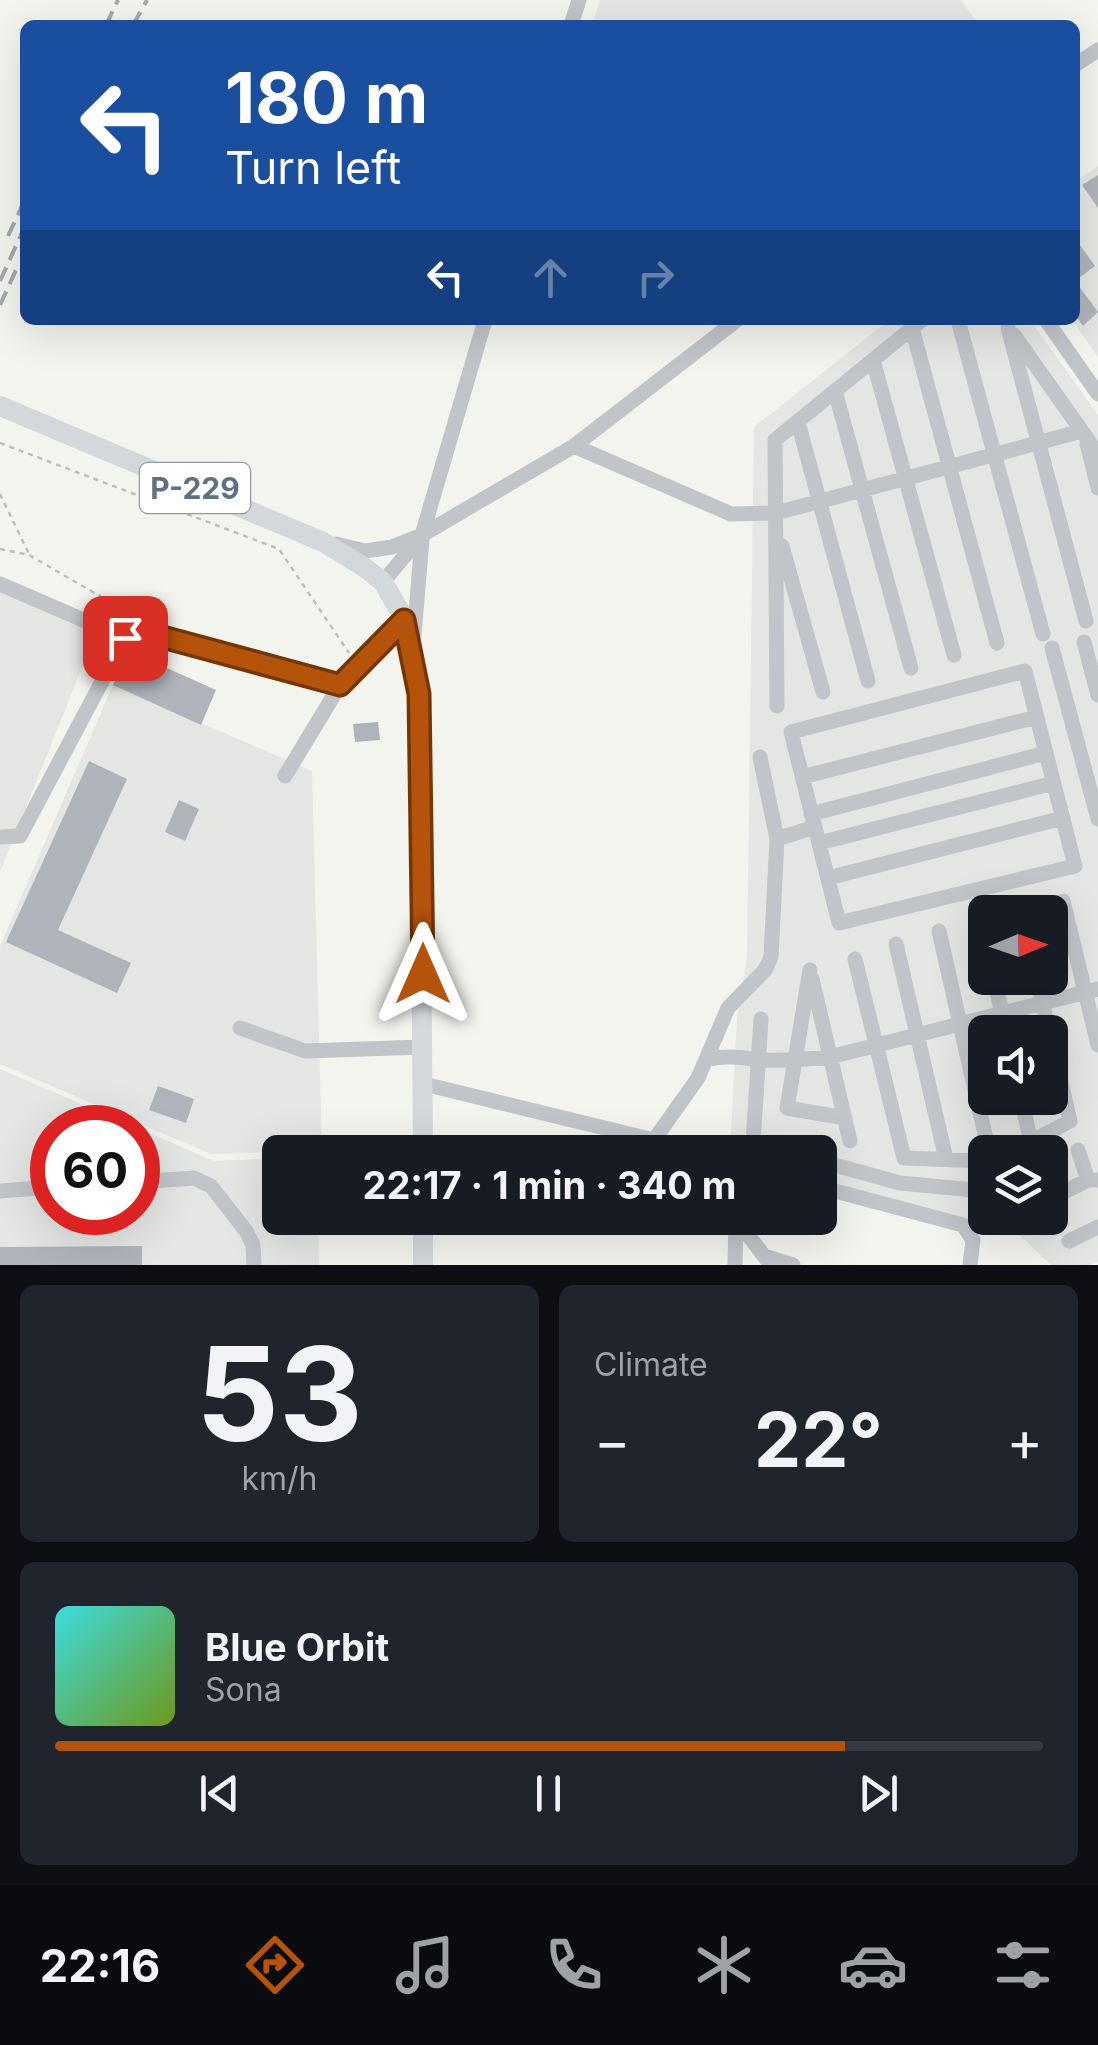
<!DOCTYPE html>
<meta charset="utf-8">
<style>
:root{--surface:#171b24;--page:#20242c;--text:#f1f3f6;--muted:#9ea1a6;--line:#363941;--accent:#b45309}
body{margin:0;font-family:Inter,sans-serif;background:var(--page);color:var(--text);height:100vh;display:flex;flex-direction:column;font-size:38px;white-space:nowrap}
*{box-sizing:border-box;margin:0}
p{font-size:32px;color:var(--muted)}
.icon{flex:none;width:55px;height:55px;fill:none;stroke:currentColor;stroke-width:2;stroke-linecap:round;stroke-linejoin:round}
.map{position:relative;height:1265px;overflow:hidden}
.sheet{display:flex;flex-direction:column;gap:20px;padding:20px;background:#0d0f14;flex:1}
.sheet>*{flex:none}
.hud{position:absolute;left:20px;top:20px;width:1060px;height:305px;border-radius:15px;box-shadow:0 10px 40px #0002;background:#1a4fa0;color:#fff;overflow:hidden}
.needle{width:65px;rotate:88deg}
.controls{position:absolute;left:968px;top:895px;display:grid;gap:20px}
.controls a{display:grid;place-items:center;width:100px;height:100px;border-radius:15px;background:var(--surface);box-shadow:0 10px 40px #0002;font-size:50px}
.speed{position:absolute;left:30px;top:1105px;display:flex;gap:20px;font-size:50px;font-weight:700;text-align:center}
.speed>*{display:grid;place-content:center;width:130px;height:130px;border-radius:50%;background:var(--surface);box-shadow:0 10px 40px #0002;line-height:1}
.speed .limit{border:15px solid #d22;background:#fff;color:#111}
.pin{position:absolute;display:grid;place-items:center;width:85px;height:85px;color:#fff;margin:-42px;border-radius:20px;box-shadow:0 5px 15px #0006}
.me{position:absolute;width:110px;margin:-55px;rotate:0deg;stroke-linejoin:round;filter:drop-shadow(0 0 8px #0008)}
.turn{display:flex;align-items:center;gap:35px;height:210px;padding:0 40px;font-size:45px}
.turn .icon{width:130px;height:130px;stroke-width:2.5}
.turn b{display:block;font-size:70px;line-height:85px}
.lanes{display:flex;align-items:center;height:95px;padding:0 40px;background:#0003;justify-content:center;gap:50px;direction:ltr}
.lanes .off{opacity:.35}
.big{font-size:75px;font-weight:700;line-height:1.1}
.sheet .widget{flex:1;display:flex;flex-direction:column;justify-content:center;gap:15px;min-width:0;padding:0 35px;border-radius:15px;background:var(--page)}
.sheet .dial{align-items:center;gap:0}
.dial b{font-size:130px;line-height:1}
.song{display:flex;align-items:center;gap:30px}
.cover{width:120px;height:120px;border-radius:15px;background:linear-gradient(135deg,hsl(180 70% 55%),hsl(80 70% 35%))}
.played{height:10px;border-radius:5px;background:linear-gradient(90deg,var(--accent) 80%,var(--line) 80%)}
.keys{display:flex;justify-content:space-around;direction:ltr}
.heat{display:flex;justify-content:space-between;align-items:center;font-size:55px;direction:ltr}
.sheet .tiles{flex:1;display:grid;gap:20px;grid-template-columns:1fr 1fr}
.widget:last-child{grid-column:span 2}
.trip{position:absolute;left:262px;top:1135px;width:575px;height:100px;border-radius:15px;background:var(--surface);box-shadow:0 10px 40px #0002;font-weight:700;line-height:100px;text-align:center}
.dock{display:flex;height:160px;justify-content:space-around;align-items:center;background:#090b0e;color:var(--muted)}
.dock .icon{width:70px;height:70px}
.dock .selected{color:var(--accent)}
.dock b{font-size:45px;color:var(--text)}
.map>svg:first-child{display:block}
.built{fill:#e4e6e3;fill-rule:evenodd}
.building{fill:#aeb4ba}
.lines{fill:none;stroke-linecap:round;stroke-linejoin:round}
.path{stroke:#bdbec0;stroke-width:2.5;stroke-dasharray:5 5;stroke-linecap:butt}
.minor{stroke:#c1c4c8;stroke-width:15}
.major{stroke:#d2d8dc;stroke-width:20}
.rail{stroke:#a3a8ae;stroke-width:4;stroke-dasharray:15 8;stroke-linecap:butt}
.route-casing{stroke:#753606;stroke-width:25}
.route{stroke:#b45309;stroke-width:18}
.labels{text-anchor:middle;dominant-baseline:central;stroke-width:10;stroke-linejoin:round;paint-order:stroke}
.shield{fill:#fff;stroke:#909ca8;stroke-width:2.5}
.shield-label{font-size:30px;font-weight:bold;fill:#617182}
</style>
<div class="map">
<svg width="1098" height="1265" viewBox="0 0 1098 1265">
<rect width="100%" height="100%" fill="#f4f4ef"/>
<path class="built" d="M600 0H961L979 25H592Z
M1098 166V357L1072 320H1075V182Z
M889 320H1030L1098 415V1262L1090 1265H1051L1016 1232 820 1180V1152H730L737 1018 747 957 754 427ZM985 912H1050V978H985ZM985 1032H1050V1098H985ZM985 1152H1050V1218H985Z
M0 578 101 620 0 872Z
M113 685 312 771 322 1151 211 1154 0 1064V946Z
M0 1069 135 1127 52 1128V1212H138V1128L214 1161 280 1158V1218H318L319 1265H0Z"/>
<path class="building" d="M1098 175V208L1082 185Z
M1075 238 1095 266 1075 281 1098 312 1083 326 1075 315Z
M97 632 113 637 107 657 90 651Z
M129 651 216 690 201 725 113 685Z
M378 722 380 740 355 742 353 724Z
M89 761 127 779 58 930 131 963 117 993 6 942Z
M179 800 199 809 185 841 165 832Z
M158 1086 194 1099 186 1123 149 1110Z
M142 1246V1265H0V1247Z"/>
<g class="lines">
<path class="path" d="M0 443 279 549 349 653
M0 494 29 554
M0 549 29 555 136 617"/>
<path class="minor" d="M571 25 579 0
M1075 65 1098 50
M958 320 1043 634
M1046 320 1098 394
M912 328 997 643
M1008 328 1086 621
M1014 335 1098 454
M873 360 954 655
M835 391 911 668
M798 422 868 681
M1087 444 1098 488
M574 446 731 514 776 513 1082 431
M336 544 365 551 392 547 422 535 574 446 737 320
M782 546 823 692
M383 582 422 535 485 320
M0 584 125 638 144 632 340 685 285 776
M414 636 422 539
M1084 642 1098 695
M1052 648 1098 819
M1025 671 1075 866 839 923 791 732Z
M340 685 405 620
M777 706 775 440 922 320
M802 777 1037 717
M811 814 1046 753
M0 837 20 836 125 638
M777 839 815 827
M819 843 1054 783
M828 878 1063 818
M1063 901 1098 1045
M1022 910V912
M981 920 985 938
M939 931 989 1152
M896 944 946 1159
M855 959 904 1158 985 1161
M810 970 787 1108 845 1118
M994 978 1006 1032
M1037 978 1049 1032
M812 979 850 1141
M761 1019 753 1143 789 1152
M240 1028 305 1051 423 1047
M708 1059C731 1055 742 1058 764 1060 787 1061 808 1059 830 1057L1098 989
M424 1084 654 1140 693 1152
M1021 1098 1031 1142
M654 1140 698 1078 728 1008 765 970 771 957 777 839 760 757
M1078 1150 1088 1180
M1012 1152 1070 1121 1050 1035
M820 1161 900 1183 985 1191
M138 1182 194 1178 211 1186 246 1231 253 1245 254 1265
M820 1187 963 1225 973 1240 970 1265
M0 1191 52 1187
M1050 1199 1088 1180H1098
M735 1218 771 1265
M1014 1218H1015
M1069 1241 1098 1227
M764 1256 793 1265
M735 1265 736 1219"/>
<path class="major" d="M0 406 323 542 364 567 383 582 405 620 419 693 423 1152
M423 1265V1218"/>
<path class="rail" d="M106 25 118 0
M133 25 147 0
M8 236 25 200
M0 281 25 226
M0 305 16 270"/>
</g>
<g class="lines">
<defs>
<path id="route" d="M125 638 144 632 340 685 404 620 419 694 423 974"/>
</defs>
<use href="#route" class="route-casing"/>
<use href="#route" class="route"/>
</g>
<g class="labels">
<rect class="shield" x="140" y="463" width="110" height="50" rx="8"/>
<g class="shield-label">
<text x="195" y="488">Р-229</text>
</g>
</g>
</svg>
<div class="controls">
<a><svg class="needle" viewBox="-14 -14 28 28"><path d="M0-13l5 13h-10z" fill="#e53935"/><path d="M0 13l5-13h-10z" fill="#9ea1a6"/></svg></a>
<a><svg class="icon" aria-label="sound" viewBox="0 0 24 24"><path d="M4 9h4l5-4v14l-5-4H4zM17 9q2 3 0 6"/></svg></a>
<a><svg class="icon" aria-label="layers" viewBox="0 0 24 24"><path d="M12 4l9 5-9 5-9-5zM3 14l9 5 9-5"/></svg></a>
</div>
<div class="speed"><div class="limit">60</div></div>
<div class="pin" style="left:125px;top:638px;background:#d93025"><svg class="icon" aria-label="arrive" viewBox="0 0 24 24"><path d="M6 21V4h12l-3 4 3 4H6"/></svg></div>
<svg class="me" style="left:423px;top:974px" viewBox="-20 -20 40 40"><path d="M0-17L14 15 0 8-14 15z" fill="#b45309" stroke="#fff" stroke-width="4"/></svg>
<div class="trip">22:17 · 1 min · 340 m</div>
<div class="hud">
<div class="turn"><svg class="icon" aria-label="left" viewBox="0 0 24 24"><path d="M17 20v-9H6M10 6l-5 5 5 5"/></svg><div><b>180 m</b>Turn left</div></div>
<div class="lanes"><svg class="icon" aria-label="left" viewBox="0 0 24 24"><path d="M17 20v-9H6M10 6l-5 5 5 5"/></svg><svg class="icon off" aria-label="ahead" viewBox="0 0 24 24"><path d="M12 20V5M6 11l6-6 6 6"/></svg><svg class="icon off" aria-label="right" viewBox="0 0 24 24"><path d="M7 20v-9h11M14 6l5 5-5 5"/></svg></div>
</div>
</div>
<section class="sheet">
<div class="tiles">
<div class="widget dial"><b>53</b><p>km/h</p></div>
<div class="widget"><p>Climate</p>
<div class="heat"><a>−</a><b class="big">22°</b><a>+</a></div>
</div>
<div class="widget">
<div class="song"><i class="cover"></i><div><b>Blue Orbit</b><p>Sona</p></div></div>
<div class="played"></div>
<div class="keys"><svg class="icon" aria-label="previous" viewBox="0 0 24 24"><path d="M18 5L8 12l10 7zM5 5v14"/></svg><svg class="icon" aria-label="pause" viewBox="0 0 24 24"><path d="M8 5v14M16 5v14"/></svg><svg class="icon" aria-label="next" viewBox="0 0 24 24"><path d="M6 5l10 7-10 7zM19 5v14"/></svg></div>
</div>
</div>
</section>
<nav class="dock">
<b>22:16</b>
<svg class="icon selected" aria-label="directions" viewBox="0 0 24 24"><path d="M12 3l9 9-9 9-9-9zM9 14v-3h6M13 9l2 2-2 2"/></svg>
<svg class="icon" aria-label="music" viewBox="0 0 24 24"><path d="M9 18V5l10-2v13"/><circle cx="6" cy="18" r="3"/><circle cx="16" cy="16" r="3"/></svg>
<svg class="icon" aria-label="phone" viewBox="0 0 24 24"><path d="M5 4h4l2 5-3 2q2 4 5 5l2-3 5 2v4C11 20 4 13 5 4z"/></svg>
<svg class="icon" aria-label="climate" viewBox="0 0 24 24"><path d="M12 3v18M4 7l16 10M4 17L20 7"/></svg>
<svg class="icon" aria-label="car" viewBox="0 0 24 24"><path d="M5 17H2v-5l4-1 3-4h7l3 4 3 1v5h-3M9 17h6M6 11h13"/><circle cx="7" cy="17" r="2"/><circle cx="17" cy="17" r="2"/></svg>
<svg class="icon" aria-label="filters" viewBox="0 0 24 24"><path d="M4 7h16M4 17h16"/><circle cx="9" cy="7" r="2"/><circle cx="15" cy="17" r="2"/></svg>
</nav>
